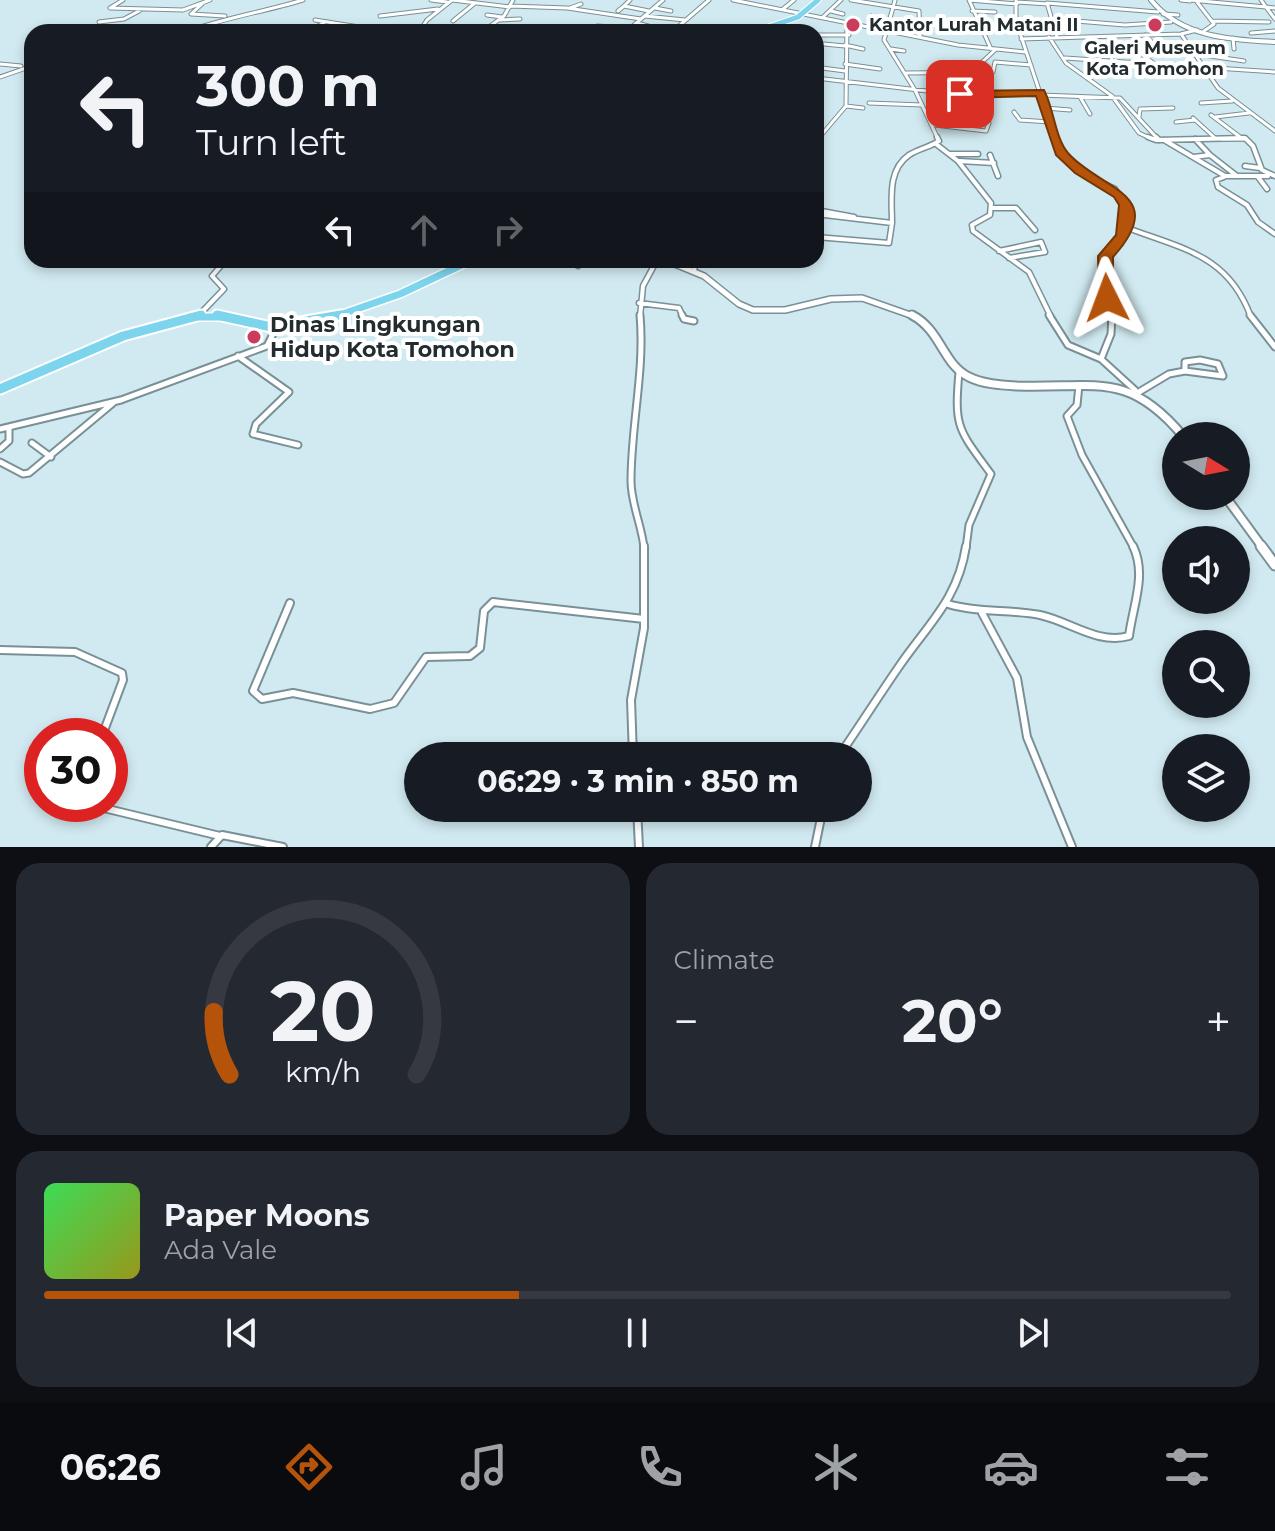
<!DOCTYPE html>
<meta charset="utf-8">
<style>
:root{--surface:#171b24;--page:#242831;--text:#f1f3f6;--muted:#9ea1a6;--line:#363941;--accent:#b45309}
body{margin:0;font-family:Montserrat,sans-serif;background:var(--page);color:var(--text);height:100vh;display:flex;flex-direction:column;font-size:30px;white-space:nowrap}
*{box-sizing:border-box;margin:0}
p{font-size:26px;color:var(--muted)}
.icon{flex:none;width:44px;height:44px;fill:none;stroke:currentColor;stroke-width:2;stroke-linecap:round;stroke-linejoin:round}
.map{position:relative;height:847px;overflow:hidden}
.details{display:flex;flex-direction:column;gap:16px;padding:16px;background:#0d0f14;flex:1}
.details>*{flex:none}
.top-card{position:absolute;left:24px;top:24px;width:800px;height:244px;border-radius:24px;box-shadow:0 4px 12px #0003;background:#171b24;color:var(--text);overflow:hidden}
.needle{width:52px;rotate:100deg}
.fabs{position:absolute;left:1162px;top:422px;display:grid;gap:16px}
.fabs a{display:grid;place-items:center;width:88px;height:88px;border-radius:50%;background:var(--surface);box-shadow:0 4px 12px #0003;font-size:40px}
.speed{position:absolute;left:24px;top:718px;display:flex;gap:16px;font-size:40px;font-weight:700;text-align:center}
.speed>*{display:grid;place-content:center;width:104px;height:104px;border-radius:50%;background:var(--surface);box-shadow:0 4px 12px #0003;line-height:1}
.speed .limit{border:12px solid #d22;background:#fff;color:#111}
.pin{position:absolute;display:grid;place-items:center;width:68px;height:68px;color:#fff;margin:-34px;border-radius:16px;box-shadow:0 4px 12px #0006}
.me{position:absolute;width:88px;margin:-44px;rotate:357deg;stroke-linejoin:round;filter:drop-shadow(0 0 6px #0008)}
.turn{display:flex;align-items:center;gap:28px;height:168px;padding:0 40px;font-size:36px}
.turn .icon{width:104px;height:104px;stroke-width:2.5}
.turn b{display:block;font-size:56px;line-height:68px}
.lanes{display:flex;align-items:center;height:76px;padding:0 40px;background:#0003;justify-content:center;gap:40px;direction:ltr}
.lanes .off{opacity:.35}
.big{font-size:60px;font-weight:700;line-height:1.1}
.details .widget{flex:1;display:flex;flex-direction:column;justify-content:center;gap:12px;min-width:0;padding:0 28px;border-radius:24px;background:var(--page)}
.details .dial{align-items:center;gap:0}
.dial svg{height:208px;overflow:visible;fill:none;stroke:var(--line);stroke-width:7;stroke-linecap:round;text-anchor:middle}
.dial text{fill:var(--text);stroke:none}
.song{display:flex;align-items:center;gap:24px}
.cover{width:96px;height:96px;border-radius:12px;background:linear-gradient(135deg,hsl(130 70% 55%),hsl(60 70% 35%))}
.played{height:8px;border-radius:4px;background:linear-gradient(90deg,var(--accent) 40%,var(--line) 40%)}
.keys{display:flex;justify-content:space-around;direction:ltr}
.heat{display:flex;justify-content:space-between;align-items:center;font-size:44px;direction:ltr}
.details .tiles{flex:1;display:grid;gap:16px;grid-template-columns:1fr 1fr}
.widget:last-child{grid-column:span 2}
.trip{position:absolute;left:404px;top:742px;width:468px;height:80px;border-radius:40px;background:var(--surface);box-shadow:0 4px 12px #0003;font-weight:700;line-height:80px;text-align:center}
.tab-bar{display:flex;height:128px;justify-content:space-around;align-items:center;background:#090b0e;color:var(--muted)}
.tab-bar .icon{width:56px;height:56px}
.tab-bar .active{color:var(--accent)}
.tab-bar b{font-size:36px;color:var(--text)}
.map>svg:first-child{display:block}
.lines{fill:none;stroke-linecap:round;stroke-linejoin:round}
.street-far3-casing{stroke:#799096;stroke-width:5}
.street-far2-casing{stroke:#799096;stroke-width:7}
.street-far1-casing{stroke:#799096;stroke-width:9}
.street-casing{stroke:#799096;stroke-width:10}
.secondary-far3-casing{stroke:#799096;stroke-width:6}
.secondary-far2-casing{stroke:#799096;stroke-width:8}
.secondary-far1-casing{stroke:#799096;stroke-width:11}
.secondary-casing{stroke:#799096;stroke-width:13}
.highway-far2-casing{stroke:#fff;stroke-width:7}
.highway-far1-casing{stroke:#fff;stroke-width:10}
.highway-casing{stroke:#fff;stroke-width:13}
.street-far3{stroke:#fff;stroke-width:3}
.street-far2{stroke:#fff;stroke-width:4}
.street-far1{stroke:#fff;stroke-width:5}
.street{stroke:#fff;stroke-width:6}
.secondary-far3{stroke:#fff;stroke-width:4}
.secondary-far2{stroke:#fff;stroke-width:5}
.secondary-far1{stroke:#fff;stroke-width:7}
.secondary{stroke:#fff;stroke-width:9}
.highway-far2{stroke:#7dd4ed;stroke-width:5}
.highway-far1{stroke:#7dd4ed;stroke-width:7}
.highway{stroke:#7dd4ed;stroke-width:9}
.route{fill:#b45309;stroke:#753606;stroke-width:2}
.poi-dot{fill:#cb3b5c;stroke:#fff;stroke-width:3}
.labels{text-anchor:middle;dominant-baseline:central;stroke-width:8;stroke-linejoin:round;paint-order:stroke}
.far-poi-label{font-size:18px;font-weight:bold;fill:#232c2f;stroke:#fff;text-anchor:start}
.poi-label{font-size:22px;font-weight:bold;fill:#232c2f;stroke:#fff;text-anchor:start}
</style>
<div class="map">
<svg width="1275" height="847" viewBox="0 0 1275 847">
<rect width="100%" height="100%" fill="#d1eaf1"/>
<g class="lines">
<defs>
<path id="street-far3" d="M123 0 110 8 183 10 210 0
M431 0 447 2
M630 0 624 6 649 11
M733 0 958 45 1025 52
M851 0 919 11 920 36
M895 0 884 40 915 90 938 139
M1181 0 1190 1
M1190 0 1266 7 1275 19
M1261 0 1266 7 1275 8
M1017 2 1048 4
M1197 2 1214 24 1204 31
M1047 3 1158 12
M1047 3 1057 37
M202 4 191 14 225 16
M510 6 567 8 641 19
M570 8 581 4
M655 8 671 11
M783 9 794 0
M618 11 624 6
M831 11 843 14
M972 11 995 12
M1163 14 1178 15
M487 15 502 17
M380 16 438 9
M645 16 685 20
M823 17 841 0
M1052 19 1125 25 1171 22
M315 20 391 32
M500 20 520 19
M453 21 475 3
M1212 21 1269 22
M99 22 124 19 139 11
M637 23 670 32
M959 23 977 22
M774 25 799 32
M597 26 629 28
M869 26 871 16
M185 32C224 18 263 12 303 0
M308 32 325 22
M322 32 335 25
M419 32 427 20 452 0 510 7
M482 32 504 16 513 0
M626 32 663 0
M672 32 709 0
M1251 33 1275 31
M1181 34 1218 88 1275 131
M816 35H849
M1145 35 1156 47
M1049 37 1066 63 1112 96 1139 133 1152 139
M1233 38 1234 49
M1021 39 1181 34 1197 30
M824 44 845 46
M845 45 863 49
M1134 45H1131L1153 63
M891 49 904 51
M991 49 969 0 1017 4
M1197 54 1244 61
M1065 58 1275 72
M1113 62 1110 54 1117 53
M0 64 21 66
M845 64 880 69
M980 64 995 50
M822 68 845 71
M906 73 993 72 995 62 1031 65
M0 77 32 66
M816 78 953 94 1040 93 1016 21V0
M1040 93 1055 139
M1041 95 1120 98 1158 139
M1080 97 1090 114
M869 103 922 105
M1201 103 1232 101
M846 106 863 108
M1045 108 1070 110
M1014 112 1020 120 1050 122
M1211 115 1240 137
M1139 117 1140 109 1173 108
M1215 117 1249 113
M1193 118 1215 138
M1176 122 1195 120
M935 125 960 128 962 109 955 81
M960 128 986 131 989 123
M818 139 846 106 847 22
M1222 139H1246"/>
<path id="street-far2" d="M1055 137 1060 153 1089 177 1115 189 1125 205 1123 237 1105 256 1112 317
M1148 137 1156 140 1245 138 1253 146 1262 170 1275 176
M1156 137 1159 140
M1164 140 1225 176H1268
M816 141 820 137
M936 144 958 161 991 203 990 215 972 225 973 231 1029 272 1051 317
M950 154H978
M990 155 998 176
M1210 155 1237 176
M1194 157 1210 155 1195 139
M959 161 994 163
M1245 166 1260 168
M1224 177 1216 180 1218 187 1247 205 1258 222 1275 234
M1258 177 1267 189
M992 208H1016L1035 230
M816 210 854 217
M816 214 892 223C892 200 887 170 909 155 918 149 930 147 939 141L937 137
M1125 227C1182 249 1228 254 1251 317
M816 237 889 243 892 223
M999 251 1041 242 1045 252 1009 258
M578 266 579 260
M694 271 696 260
M639 303 679 308 683 317
M200 314 224 289 212 276 226 260
M640 317 643 286 657 260"/>
<path id="street-far1" d="M640 315C645 370 631 425 631 481 631 504 642 526 644 548
M682 315 684 319 694 321
M1049 315 1068 345 1101 359 1135 390
M1250 315 1275 347
M238 356 289 392 256 424 253 434 298 445
M1101 359 1111 334 1112 315
M1200 360 1218 364 1223 376 1185 371V362Z
M959 372C954 428 958 429 991 474L969 525 966 548
M1079 385 1077 405 1067 416 1082 455 1134 548
M1139 392 1169 374 1185 371
M0 429 121 400 267 346 277 326
M32 443 51 457
M0 449 9 441V427
M0 462 23 474 29 473 113 403"/>
<path id="street" d="M290 603 253 691 262 699 293 693 370 709 394 703 426 657 470 656 480 648 484 611 493 602 644 619
M948 604C978 613 1009 609 1040 615 1069 621 1098 645 1129 636 1133 605 1147 575 1133 546
M982 613 1017 678 1027 737 1072 847
M0 650 75 652 122 673 123 680 102 736
M633 756 631 700 644 628V546
M839 756C859 727 878 697 898 668 927 625 958 600 966 546
M87 804 220 836
M637 808 639 847
M211 847 222 835 283 847
M815 847 823 808"/>
<path id="secondary-far3" d="M1151 0C1181 37 1230 40 1275 42"/>
<path id="secondary-far2" d="M665 260 704 276 739 304 753 310H785L831 299 862 298 916 317"/>
<path id="secondary-far1" d="M912 315C941 330 943 365 969 377 983 384 1001 385 1017 386 1094 389 1127 369 1183 436
M1225 496 1263 548"/>
<path id="secondary" d="M1261 546 1275 565"/>
<path id="highway-far2" d="M754 32 798 17 818 0"/>
<path id="highway-far1" d="M190 317H227
M334 317 400 294 472 260"/>
<path id="highway" d="M217 315 271 327 341 315
M0 389 123 336 201 315"/>
</defs>
<use href="#street-far3" class="street-far3-casing"/>
<use href="#street-far2" class="street-far2-casing"/>
<use href="#street-far1" class="street-far1-casing"/>
<use href="#street" class="street-casing"/>
<use href="#secondary-far3" class="secondary-far3-casing"/>
<use href="#secondary-far2" class="secondary-far2-casing"/>
<use href="#secondary-far1" class="secondary-far1-casing"/>
<use href="#secondary" class="secondary-casing"/>
<use href="#highway-far2" class="highway-far2-casing"/>
<use href="#highway-far1" class="highway-far1-casing"/>
<use href="#highway" class="highway-casing"/>
<use href="#street-far3" class="street-far3"/>
<use href="#street-far2" class="street-far2"/>
<use href="#street-far1" class="street-far1"/>
<use href="#street" class="street"/>
<use href="#secondary-far3" class="secondary-far3"/>
<use href="#secondary-far2" class="secondary-far2"/>
<use href="#secondary-far1" class="secondary-far1"/>
<use href="#secondary" class="secondary"/>
<use href="#highway-far2" class="highway-far2"/>
<use href="#highway-far1" class="highway-far1"/>
<use href="#highway" class="highway"/>
</g>
<path class="route" d="M1044 90C1054 109 1055 138 1068 153 1100 190 1171 193 1113 257V302L1107 303 1099 298 1098 256 1116 235 1119 205 1114 197 1075 173 1056 155 1036 96 960 98 954 94 960 91Z"/>
<g class="poi-dot">
<circle cx="853" cy="25" r="8"/>
<circle cx="1155" cy="25" r="8"/>
<circle cx="254" cy="337" r="8"/>
</g>
<g class="labels">
<g class="far-poi-label">
<text x="869" y="25">Kantor Lurah Matani II</text>
<text x="1155" y="48" text-anchor="middle">Galeri Museum<tspan x="1155" dy="21">Kota Tomohon</tspan></text>
</g>
<g class="poi-label">
<text x="270" y="324">Dinas Lingkungan<tspan x="270" dy="25">Hidup Kota Tomohon</tspan></text>
</g>
</g>
</svg>
<div class="fabs">
<a><svg class="needle" viewBox="-14 -14 28 28"><path d="M0-13l5 13h-10z" fill="#e53935"/><path d="M0 13l5-13h-10z" fill="#9ea1a6"/></svg></a>
<a><svg class="icon" aria-label="sound" viewBox="0 0 24 24"><path d="M4 9h4l5-4v14l-5-4H4zM17 9q2 3 0 6"/></svg></a>
<a><svg class="icon" aria-label="search" viewBox="0 0 24 24"><circle cx="10" cy="10" r="6"/><path d="M15 15l6 6"/></svg></a>
<a><svg class="icon" aria-label="layers" viewBox="0 0 24 24"><path d="M12 4l9 5-9 5-9-5zM3 14l9 5 9-5"/></svg></a>
</div>
<div class="speed"><div class="limit">30</div></div>
<div class="pin" style="left:960px;top:94px;background:#d93025"><svg class="icon" aria-label="arrive" viewBox="0 0 24 24"><path d="M6 21V4h12l-3 4 3 4H6"/></svg></div>
<svg class="me" style="left:1107px;top:298px" viewBox="-20 -20 40 40"><path d="M0-17L14 15 0 8-14 15z" fill="#b45309" stroke="#fff" stroke-width="4"/></svg>
<div class="trip">06:29 · 3 min · 850 m</div>
<div class="top-card">
<div class="turn"><svg class="icon" aria-label="left" viewBox="0 0 24 24"><path d="M17 20v-9H6M10 6l-5 5 5 5"/></svg><div><b>300 m</b>Turn left</div></div>
<div class="lanes"><svg class="icon" aria-label="left" viewBox="0 0 24 24"><path d="M17 20v-9H6M10 6l-5 5 5 5"/></svg><svg class="icon off" aria-label="ahead" viewBox="0 0 24 24"><path d="M12 20V5M6 11l6-6 6 6"/></svg><svg class="icon off" aria-label="right" viewBox="0 0 24 24"><path d="M7 20v-9h11M14 6l5 5-5 5"/></svg></div>
</div>
</div>
<section class="details">
<div class="tiles">
<div class="widget dial"><svg viewBox="0 0 100 80">
<path d="M14 69A42 42 0 1 1 86 69"/>
<path d="M14 69A42 42 0 0 1 8 45" stroke="#b45309"/>
<text x="50" y="56" font-size="32" font-weight="700">20</text>
<text x="50" y="72" font-size="11">km/h</text>
</svg></div>
<div class="widget"><p>Climate</p>
<div class="heat"><a>−</a><b class="big">20°</b><a>+</a></div>
</div>
<div class="widget">
<div class="song"><i class="cover"></i><div><b>Paper Moons</b><p>Ada Vale</p></div></div>
<div class="played"></div>
<div class="keys"><svg class="icon" aria-label="previous" viewBox="0 0 24 24"><path d="M18 5L8 12l10 7zM5 5v14"/></svg><svg class="icon" aria-label="pause" viewBox="0 0 24 24"><path d="M8 5v14M16 5v14"/></svg><svg class="icon" aria-label="next" viewBox="0 0 24 24"><path d="M6 5l10 7-10 7zM19 5v14"/></svg></div>
</div>
</div>
</section>
<nav class="tab-bar">
<b>06:26</b>
<svg class="icon active" aria-label="directions" viewBox="0 0 24 24"><path d="M12 3l9 9-9 9-9-9zM9 14v-3h6M13 9l2 2-2 2"/></svg>
<svg class="icon" aria-label="music" viewBox="0 0 24 24"><path d="M9 18V5l10-2v13"/><circle cx="6" cy="18" r="3"/><circle cx="16" cy="16" r="3"/></svg>
<svg class="icon" aria-label="phone" viewBox="0 0 24 24"><path d="M5 4h4l2 5-3 2q2 4 5 5l2-3 5 2v4C11 20 4 13 5 4z"/></svg>
<svg class="icon" aria-label="climate" viewBox="0 0 24 24"><path d="M12 3v18M4 7l16 10M4 17L20 7"/></svg>
<svg class="icon" aria-label="car" viewBox="0 0 24 24"><path d="M5 17H2v-5l4-1 3-4h7l3 4 3 1v5h-3M9 17h6M6 11h13"/><circle cx="7" cy="17" r="2"/><circle cx="17" cy="17" r="2"/></svg>
<svg class="icon" aria-label="filters" viewBox="0 0 24 24"><path d="M4 7h16M4 17h16"/><circle cx="9" cy="7" r="2"/><circle cx="15" cy="17" r="2"/></svg>
</nav>
